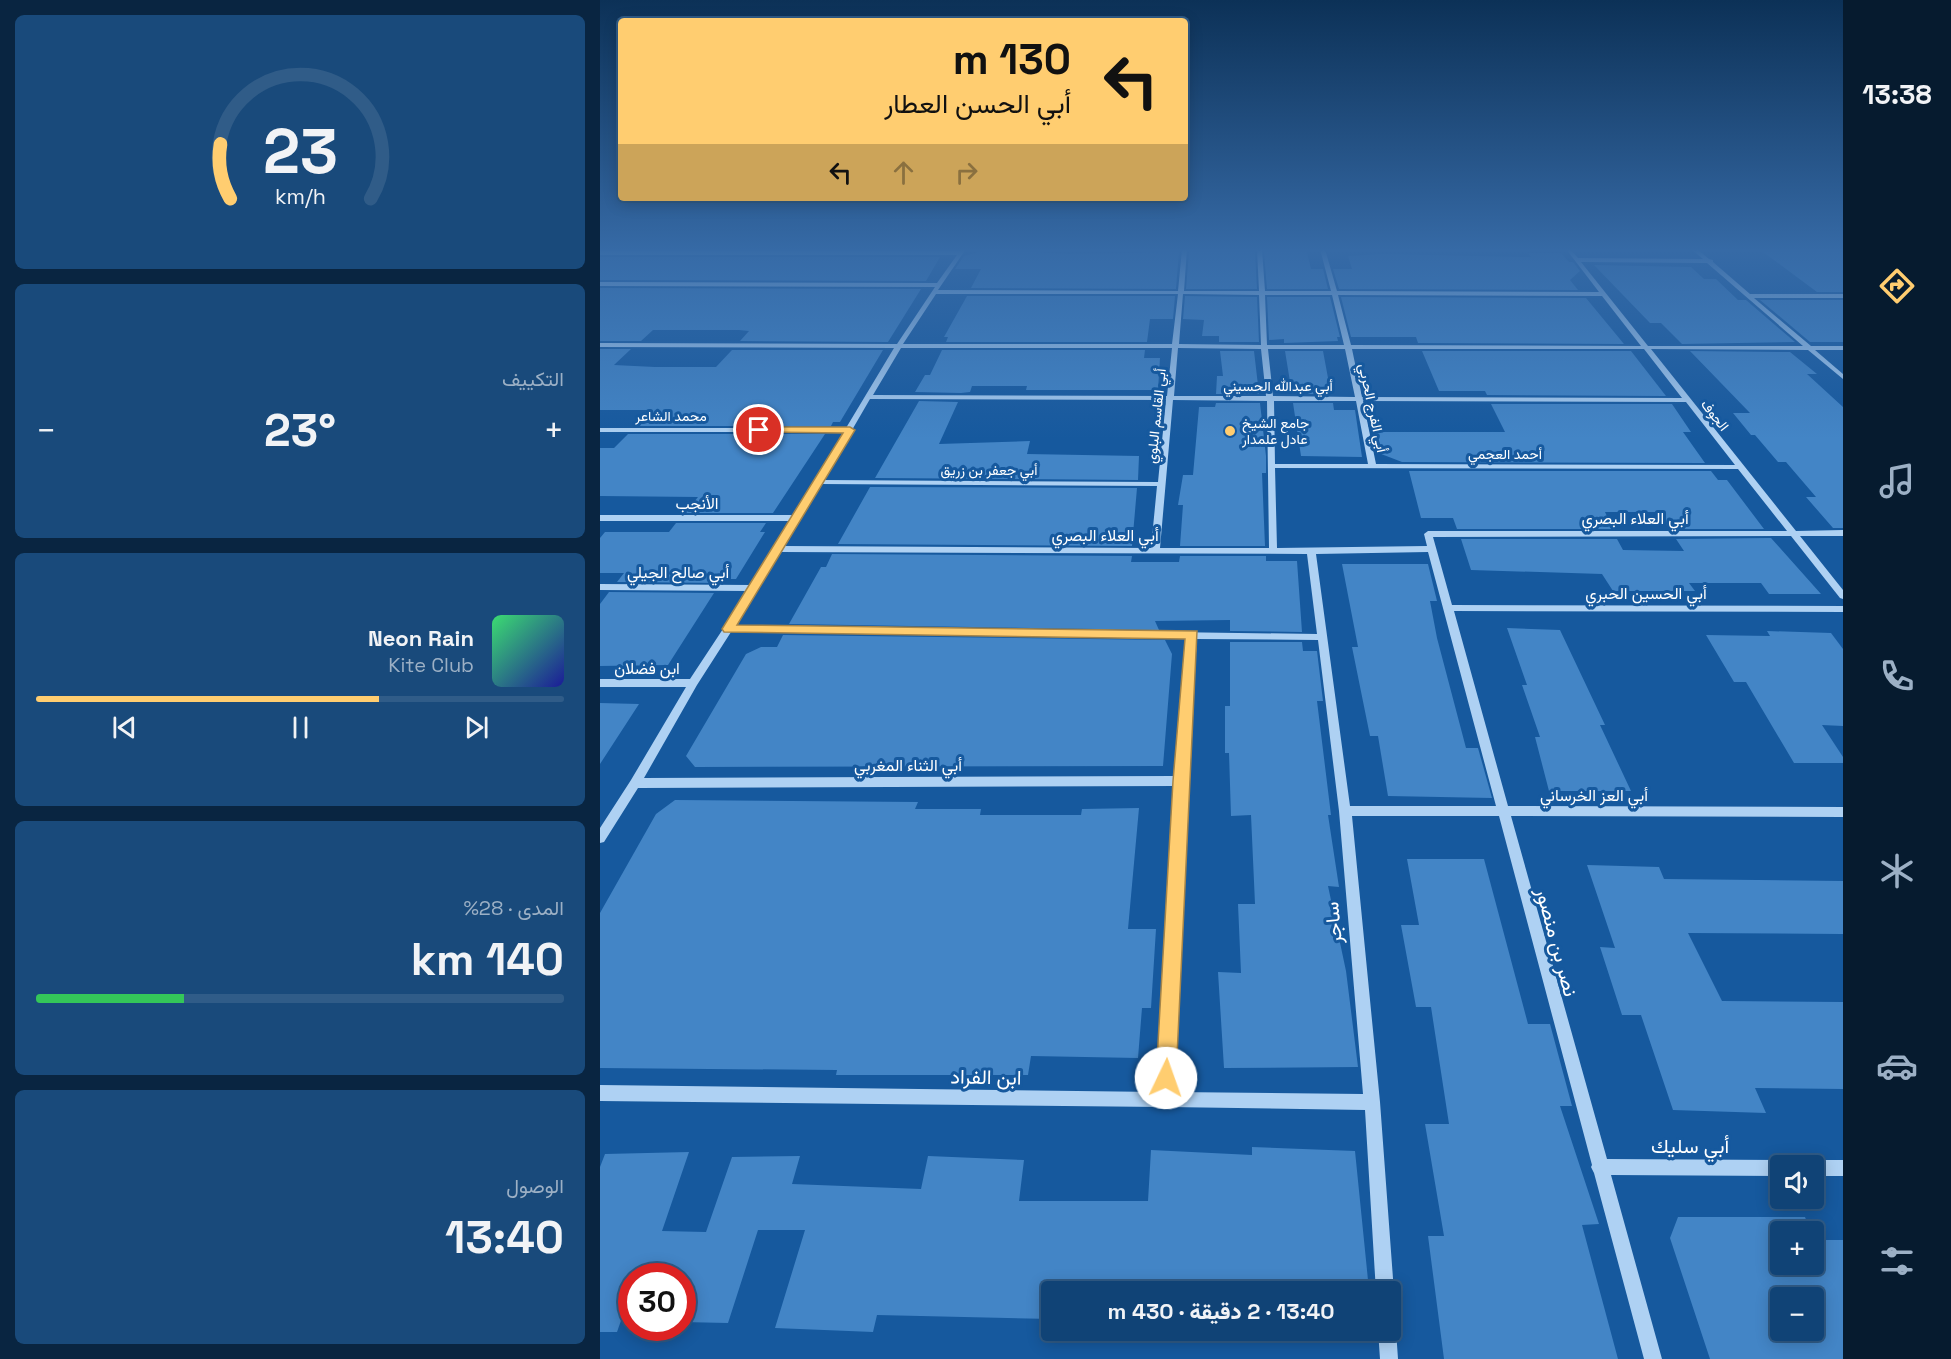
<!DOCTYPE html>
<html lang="ar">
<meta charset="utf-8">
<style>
:root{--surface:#104376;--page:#194a7b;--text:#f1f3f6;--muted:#9cb0c5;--line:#305c88;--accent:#ffcd70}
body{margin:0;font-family:"Space Grotesk",Vazirmatn,sans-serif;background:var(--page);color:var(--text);direction:rtl;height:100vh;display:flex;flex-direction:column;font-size:22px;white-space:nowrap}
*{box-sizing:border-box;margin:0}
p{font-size:20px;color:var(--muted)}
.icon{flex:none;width:33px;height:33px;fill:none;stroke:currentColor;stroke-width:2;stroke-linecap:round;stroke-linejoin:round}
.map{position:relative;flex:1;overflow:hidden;direction:ltr}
.sheet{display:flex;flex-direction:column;gap:15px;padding:15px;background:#092541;width:600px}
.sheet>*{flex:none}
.top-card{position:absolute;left:18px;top:18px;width:570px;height:183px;border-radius:6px;box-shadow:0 3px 15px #0003,0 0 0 2px var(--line);direction:rtl;background:#ffcd70;color:#111;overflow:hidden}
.fabs{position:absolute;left:1170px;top:1155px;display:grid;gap:12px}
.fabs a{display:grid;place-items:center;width:54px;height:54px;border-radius:6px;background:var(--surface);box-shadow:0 3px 15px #0003,0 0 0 2px var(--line);font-size:30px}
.speed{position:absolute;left:18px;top:1263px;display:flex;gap:12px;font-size:30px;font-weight:700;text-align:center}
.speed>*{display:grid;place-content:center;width:78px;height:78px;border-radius:50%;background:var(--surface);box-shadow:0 3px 15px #0003,0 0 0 2px var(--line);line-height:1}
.speed .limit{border:9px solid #d22;background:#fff;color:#111}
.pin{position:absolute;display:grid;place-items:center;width:51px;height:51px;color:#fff;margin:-26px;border:3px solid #fff;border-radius:50%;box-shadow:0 2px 6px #0007}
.me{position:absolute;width:66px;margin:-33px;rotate:3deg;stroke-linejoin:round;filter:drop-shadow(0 0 4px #0008)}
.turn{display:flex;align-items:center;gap:21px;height:126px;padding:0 18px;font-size:27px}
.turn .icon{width:78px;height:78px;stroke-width:2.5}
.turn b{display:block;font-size:42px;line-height:51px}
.lanes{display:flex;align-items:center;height:57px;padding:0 18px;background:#0003;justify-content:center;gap:30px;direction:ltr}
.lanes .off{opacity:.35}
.big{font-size:45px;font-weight:800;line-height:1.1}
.sheet .tile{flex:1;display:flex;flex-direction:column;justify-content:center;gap:9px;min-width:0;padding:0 21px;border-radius:9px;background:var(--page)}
.sheet .dial{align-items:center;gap:0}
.dial svg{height:156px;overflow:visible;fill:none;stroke:var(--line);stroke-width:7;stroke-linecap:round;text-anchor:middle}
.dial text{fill:var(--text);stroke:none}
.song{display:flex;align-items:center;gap:18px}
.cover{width:72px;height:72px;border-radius:9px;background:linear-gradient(135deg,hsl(140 70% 55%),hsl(240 70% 35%))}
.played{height:6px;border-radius:3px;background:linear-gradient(90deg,var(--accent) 65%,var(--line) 65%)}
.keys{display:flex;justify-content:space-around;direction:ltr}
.heat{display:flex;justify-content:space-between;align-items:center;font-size:33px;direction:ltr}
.charge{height:9px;border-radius:4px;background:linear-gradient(90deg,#34c759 28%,var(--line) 0)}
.trip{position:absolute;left:441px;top:1281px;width:360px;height:60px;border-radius:6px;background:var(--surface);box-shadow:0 3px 15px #0003,0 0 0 2px var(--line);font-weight:800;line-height:60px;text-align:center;direction:rtl}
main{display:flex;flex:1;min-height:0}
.dock{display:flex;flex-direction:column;width:108px;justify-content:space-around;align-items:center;background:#061b2f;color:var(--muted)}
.dock .icon{width:42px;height:42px}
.dock .on{color:var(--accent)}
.dock b{font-size:27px;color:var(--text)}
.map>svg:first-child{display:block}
.building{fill:#4385c6;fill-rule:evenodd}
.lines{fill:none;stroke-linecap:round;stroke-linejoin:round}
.minor{fill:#aed1f3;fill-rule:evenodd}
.route{fill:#ffcd70;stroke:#a68549;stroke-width:1.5}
.poi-dot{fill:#ffcd70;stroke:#16599e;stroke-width:2}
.labels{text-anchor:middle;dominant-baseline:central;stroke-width:6;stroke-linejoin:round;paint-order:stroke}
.far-street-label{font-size:14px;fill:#fff;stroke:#16599e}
.far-poi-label{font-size:14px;fill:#fff;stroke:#16599e;text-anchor:start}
.street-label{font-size:16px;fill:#fff;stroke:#16599e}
.near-street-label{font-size:20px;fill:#fff;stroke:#16599e}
</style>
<main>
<nav class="dock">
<b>13:38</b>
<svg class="icon on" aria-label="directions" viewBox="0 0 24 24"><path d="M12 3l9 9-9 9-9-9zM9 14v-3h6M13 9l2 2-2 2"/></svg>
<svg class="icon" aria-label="music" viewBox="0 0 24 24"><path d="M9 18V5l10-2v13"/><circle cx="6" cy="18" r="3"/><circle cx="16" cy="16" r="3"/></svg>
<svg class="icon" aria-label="phone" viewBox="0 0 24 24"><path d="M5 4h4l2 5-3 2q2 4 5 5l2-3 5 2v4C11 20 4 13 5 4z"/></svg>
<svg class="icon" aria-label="climate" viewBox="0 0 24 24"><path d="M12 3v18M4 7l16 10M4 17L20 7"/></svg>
<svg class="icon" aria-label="car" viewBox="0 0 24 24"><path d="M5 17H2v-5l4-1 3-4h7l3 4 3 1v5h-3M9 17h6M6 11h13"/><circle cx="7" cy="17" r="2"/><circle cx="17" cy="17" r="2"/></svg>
<svg class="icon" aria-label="filters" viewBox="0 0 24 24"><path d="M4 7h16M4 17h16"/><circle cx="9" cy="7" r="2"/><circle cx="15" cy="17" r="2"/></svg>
</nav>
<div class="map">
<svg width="1243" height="1359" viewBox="0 0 1243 1359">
<rect width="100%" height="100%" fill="#16599e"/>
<path class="building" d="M608 249H651L655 252 657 289H586L589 252 609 251Z
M1159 249H1243V292H1217Z
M387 250H433L432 252 469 254 579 252 576 289 371 288 381 269H355L364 256Z
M664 252H707L711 269H723L728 289H667Z
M928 253H961L969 262H973L980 271 970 280 978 290 739 289 733 269H752L748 256 783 254 931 257Z
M0 257H340L326 281 0 280Z
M994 265 1091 267 1104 279H1116L1138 300H1146L1195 342 1082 344 1061 323H1050Z
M0 288 321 289 288 342 140 341 149 331 139 330H53L41 341H0Z
M367 296H575L573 319H550L547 342H346L348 337H344Z
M585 296 657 297 659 342H619V336H602L604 320 583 319Z
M667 297H730L740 337H737L738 341 684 343V339L669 340Z
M741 297 986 298 1024 344 818 343 816 337H751Z
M1160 300H1243V342H1210Z
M0 349H31L14 365 55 367H116L132 350H283L240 422H233L231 426H36L51 410H0Z
M342 350H545L544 358H560L558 390H426L427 386H372L370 392 361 393 315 392 325 375H330Z
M620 351H654L659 394H616L617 376H623Z
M685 351H723L731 394H692Z
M822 351H1031L1066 396 887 395 885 391H839Z
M1090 351 1190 352 1217 374H1207L1243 407V528H1233L1206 497H1216L1186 462H1178L1155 435H1151L1133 413H1150Z
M319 401 358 402 339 444 430 441 427 454 539 456 538 480 275 478Z
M616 403H660L666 456V473H662L665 546H580L583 505H578L583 475H593L599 407H615Z
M693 403H733L734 410H755L762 457 701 456Z
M891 404H1072L1091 432H1083L1105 463 802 462 776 452 772 432H905Z
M28 434H225L173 513H85L98 497 0 496V448H14Z
M809 471H1111L1118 480H1127L1164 529H1069L1058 512H1005L1013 529H857L853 518H821Z
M270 487 537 488 532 546 238 544Z
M76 523H166L160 532H165L136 579H123L121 583 17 582 24 573H0V538L5 532H69Z
M1171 538 1221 594H1169L1161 583H1089L1095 591H1013L1002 574 871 570 861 539H1017L1023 550 1084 551 1076 539Z
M232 554 532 556 531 562H579L580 556H666V561H697L702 632 630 631V620L555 621 559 630 189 624 221 567H226Z
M742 564H828L837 601H830L837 638 866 748H878L892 798 788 796 778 736H770L752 647H758Z
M9 592 114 593 68 665 0 666V604Z
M907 628 960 630 1005 725H1000L1031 791H949L935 737H940L922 685H927Z
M1167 631 1231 633 1243 649V726L1222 725 1243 757V763H1194L1146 682H1134L1106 635 1170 636Z
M183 635 565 640 572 654 563 766 95 767 86 756 146 654 161 647H177Z
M630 642H702L703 651H717L723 701H717L731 815H728L739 887 728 886 746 971 758 1067 624 1068 618 972 641 973 638 904H655L651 815 631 816 629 753H625V706H630Z
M0 703 39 704 0 764Z
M75 800 318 802 315 809H381L380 815H481L482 809 539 808 528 929H556L551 1008H542L538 1058 431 1056 428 1075H236L237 1070 0 1068V913L56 814Z
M807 859H884L928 1024H950L972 1106H960L999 1224 982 1225 1018 1359H844L828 1236H844L825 1124H849L831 1007H816L801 925H819Z
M987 865 1059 867 1064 879 1243 881V934L1088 933 1122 1001 1243 1002V1089L1155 1088 1166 1113 1073 1110 1041 1015H1022L1000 947 1015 948Z
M652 1147 755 1151 768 1280 636 1279 637 1292H452V1319L277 1315 273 1332 175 1328 205 1230H158L128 1323 82 1322V1276H32V1289L17 1332H0V1167L5 1154 89 1152 62 1231 106 1232 132 1157 200 1156 192 1184 321 1189 328 1156 424 1160 419 1201H548L551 1150 652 1155Z
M1078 1217H1205L1211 1232H1180V1264H1214V1237L1215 1240H1243V1359H1110L1070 1238ZM1180 1298H1214V1330H1180Z"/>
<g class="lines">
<path class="minor" d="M361 249H366L338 290 578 291 582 249H587L584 291H659L657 249H662L665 291H731L720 249H725L737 291 999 292 966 249H970L978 258 1103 259 1091 249H1097L1109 259 1113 260V262L1150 294H1243V298H1154L1211 346H1243V350H1215L1243 374V379L1208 350 1051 349 1196 531 1243 530V536H1200L1243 590V599L1240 598 1191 536 833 537 852 605 1243 606V612L854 611 908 806 1243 807V817L911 816 1007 1159 1180 1160 1186 1162 1187 1166H1180V1176L1011 1175 1062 1359H1044L994 1173 991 1167 992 1165 899 816H752L780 1102 794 1292 790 1299V1292H776L765 1110 568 1107 565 1109 561 1107 0 1101V1085L558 1092 575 786 38 788 4 842 0 843V828L31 780 86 687H0V679H90L148 591 0 590V584L152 585 191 521H0V515H194L244 432H0V428H246L294 348 0 347V343L297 344 335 287 0 286V282L337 283 357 255H0V251H359ZM981 262 1107 263 1203 346H1048ZM336 294H578L572 344H303ZM583 294 659 295 661 345 579 344ZM665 295H732L744 345H667ZM738 295 1002 296 1041 346 751 345ZM301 348H572L567 396 273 395ZM578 348 661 349 666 396H574ZM668 349H745L755 397 673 396ZM752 349H1044L1082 398 762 397ZM270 399 566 400 558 482 223 480ZM573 400 667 401 669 548H560ZM674 401H756L768 464H675ZM763 401 1086 402 1135 465 776 464ZM675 468 1138 469 1187 531H828L824 534 827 546 677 548ZM220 484 557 486 551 548 184 546ZM181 552 707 554 717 634 135 626ZM828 552 896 806H750L716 554ZM131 632 587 638 575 776 44 778 97 685ZM597 639 718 640 739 811 763 1094 573 1092 587 781Z
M1214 1160H1243V1176H1214V1166H1207L1208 1162Z
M790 1322 794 1323 796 1330 798 1359H780L778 1330H790Z"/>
</g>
<linearGradient id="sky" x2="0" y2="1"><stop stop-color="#0c3157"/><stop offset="0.57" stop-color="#366aa6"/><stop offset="1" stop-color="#366aa6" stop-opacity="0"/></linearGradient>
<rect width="1243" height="439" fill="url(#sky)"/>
<path class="route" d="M159 427H250L255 430 137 625 597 631 576 1078 573 1085 566 1088 559 1085 556 1078 573 781 585 639 124 632 122 629 243 433 156 432 154 430Z"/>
<circle class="poi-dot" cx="630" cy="431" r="6"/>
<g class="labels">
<g class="far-street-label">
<text x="678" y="386">أبي عبدالله الحسيني</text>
<text transform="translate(773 408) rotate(78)">أبي الفرج الحربي</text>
<text transform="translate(1115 415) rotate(52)">الجوف</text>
<text x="71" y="416">محمد الشاعر</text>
<text transform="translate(556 416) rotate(-84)">أبي القاسم البلوي</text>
<text x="905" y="454">أحمد العجمي</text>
<text x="389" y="470">أبي جعفر بن زريق</text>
</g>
<g class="far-poi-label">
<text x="642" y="423">جامع الشيخ<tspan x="642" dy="16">عادل علمدار</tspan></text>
</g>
<g class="street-label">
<text x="97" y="503">الأنجب</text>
<text x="1035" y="518">أبي العلاء البصري</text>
<text x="505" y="535">أبي العلاء البصري</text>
<text x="78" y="572">أبي صالح الجيلي</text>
<text x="1046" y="593">أبي الحسين الحبري</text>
<text x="47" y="668">ابن فضلان</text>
<text x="308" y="765">أبي الثناء المغربي</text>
<text x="994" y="795">أبي العز الخرساني</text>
</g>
<g class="near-street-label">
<text transform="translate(733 923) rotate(-95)">ساجر</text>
<text transform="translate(957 942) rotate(75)">نصر بن منصور</text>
<text transform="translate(386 1077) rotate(1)">ابن الفراد</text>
<text x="1090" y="1146">أبي سليك</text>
</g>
</g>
</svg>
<div class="fabs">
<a><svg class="icon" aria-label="sound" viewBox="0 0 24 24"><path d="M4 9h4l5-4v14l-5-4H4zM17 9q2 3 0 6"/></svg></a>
<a>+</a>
<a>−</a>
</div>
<div class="speed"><div class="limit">30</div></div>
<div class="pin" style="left:159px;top:430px;background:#d93025"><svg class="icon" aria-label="arrive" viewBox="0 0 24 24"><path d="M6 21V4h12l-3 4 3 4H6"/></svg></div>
<svg class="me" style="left:566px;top:1078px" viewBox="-20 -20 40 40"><circle r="19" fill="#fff"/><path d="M0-13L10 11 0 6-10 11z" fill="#ffcd70"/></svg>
<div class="trip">13:40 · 2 دقيقة · 430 m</div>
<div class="top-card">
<div class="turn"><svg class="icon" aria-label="left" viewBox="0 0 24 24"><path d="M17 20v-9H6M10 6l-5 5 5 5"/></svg><div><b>130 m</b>أبي الحسن العطار</div></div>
<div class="lanes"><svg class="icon" aria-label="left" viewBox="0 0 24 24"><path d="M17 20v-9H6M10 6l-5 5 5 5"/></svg><svg class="icon off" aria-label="ahead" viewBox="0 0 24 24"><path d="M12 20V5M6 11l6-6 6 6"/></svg><svg class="icon off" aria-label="right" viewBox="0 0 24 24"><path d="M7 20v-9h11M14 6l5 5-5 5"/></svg></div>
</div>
</div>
<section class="sheet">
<div class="tile dial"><svg viewBox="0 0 100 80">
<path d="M14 69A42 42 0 1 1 86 69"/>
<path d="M14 69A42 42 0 0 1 9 41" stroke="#ffcd70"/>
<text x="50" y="56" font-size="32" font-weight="700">23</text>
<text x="50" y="72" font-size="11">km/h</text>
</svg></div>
<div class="tile"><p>التكييف</p>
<div class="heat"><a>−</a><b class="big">23°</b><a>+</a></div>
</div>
<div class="tile">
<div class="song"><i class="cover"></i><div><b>Neon Rain</b><p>Kite Club</p></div></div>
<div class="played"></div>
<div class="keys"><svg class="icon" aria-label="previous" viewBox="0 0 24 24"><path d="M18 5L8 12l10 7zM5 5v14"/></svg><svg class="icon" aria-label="pause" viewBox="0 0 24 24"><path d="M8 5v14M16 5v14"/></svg><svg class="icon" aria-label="next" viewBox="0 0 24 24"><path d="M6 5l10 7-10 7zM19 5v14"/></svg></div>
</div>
<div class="tile"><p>المدى · 28%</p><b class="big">140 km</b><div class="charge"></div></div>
<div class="tile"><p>الوصول</p><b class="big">13:40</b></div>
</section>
</main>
